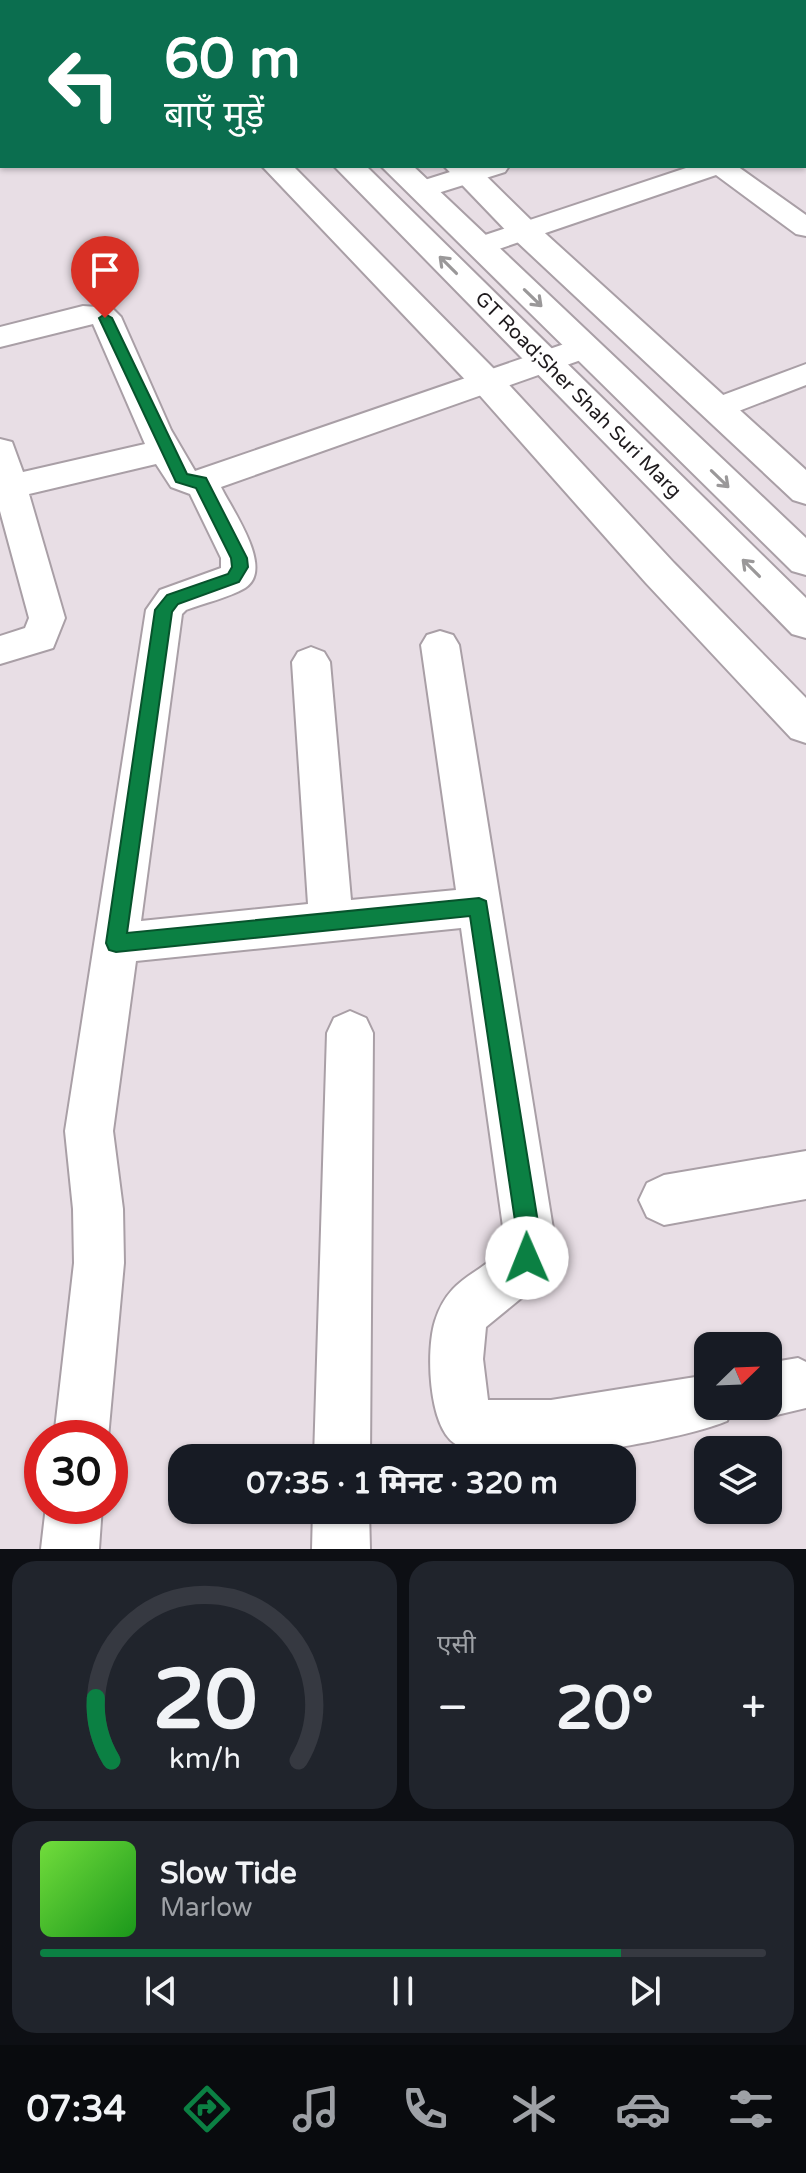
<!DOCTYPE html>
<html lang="hi">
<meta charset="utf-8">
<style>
:root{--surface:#171b24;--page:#20242c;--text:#f1f3f6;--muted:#9ea1a6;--line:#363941;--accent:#0b8043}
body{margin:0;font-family:"Varela Round","Noto Sans Devanagari",sans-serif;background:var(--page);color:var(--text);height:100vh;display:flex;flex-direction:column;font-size:30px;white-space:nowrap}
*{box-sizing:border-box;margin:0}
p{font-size:26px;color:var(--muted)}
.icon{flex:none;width:44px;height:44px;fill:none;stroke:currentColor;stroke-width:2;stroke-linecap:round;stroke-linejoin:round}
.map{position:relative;height:1549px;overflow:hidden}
.sheet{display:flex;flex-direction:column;gap:12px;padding:12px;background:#0d0f14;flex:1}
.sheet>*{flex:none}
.top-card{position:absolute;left:0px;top:0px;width:806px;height:168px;box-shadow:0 2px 6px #0004;background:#0b6e4f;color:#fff;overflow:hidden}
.needle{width:52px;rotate:67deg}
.controls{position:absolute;left:694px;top:1332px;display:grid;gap:16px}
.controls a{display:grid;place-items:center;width:88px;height:88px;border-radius:16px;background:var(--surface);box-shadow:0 2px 6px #0004;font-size:40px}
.speed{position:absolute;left:24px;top:1420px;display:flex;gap:16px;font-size:40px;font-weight:700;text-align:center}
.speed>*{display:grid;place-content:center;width:104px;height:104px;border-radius:50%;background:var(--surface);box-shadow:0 2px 6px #0004;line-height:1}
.speed .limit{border:12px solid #d22;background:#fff;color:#111}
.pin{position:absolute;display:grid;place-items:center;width:68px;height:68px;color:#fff;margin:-82px -34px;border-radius:50% 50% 50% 0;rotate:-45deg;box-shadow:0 0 8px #0007}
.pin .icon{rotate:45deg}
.me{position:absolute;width:88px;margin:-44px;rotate:359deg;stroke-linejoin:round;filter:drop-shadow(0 0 6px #0008)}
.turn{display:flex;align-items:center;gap:28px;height:168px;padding:0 32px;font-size:36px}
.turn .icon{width:104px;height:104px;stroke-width:2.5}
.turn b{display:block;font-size:56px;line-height:68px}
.big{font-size:60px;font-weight:700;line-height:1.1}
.sheet .widget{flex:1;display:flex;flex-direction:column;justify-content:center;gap:12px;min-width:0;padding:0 28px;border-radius:24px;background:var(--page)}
.sheet .dial{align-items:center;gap:0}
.dial svg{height:208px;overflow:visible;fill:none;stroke:var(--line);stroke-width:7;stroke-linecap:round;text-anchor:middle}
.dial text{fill:var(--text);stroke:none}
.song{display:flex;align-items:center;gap:24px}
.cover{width:96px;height:96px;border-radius:12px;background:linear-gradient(135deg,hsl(100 70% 55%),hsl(120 70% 35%))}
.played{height:8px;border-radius:4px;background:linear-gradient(90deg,var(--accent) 80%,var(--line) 80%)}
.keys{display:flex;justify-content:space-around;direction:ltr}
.heat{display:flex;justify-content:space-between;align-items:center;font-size:44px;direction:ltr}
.sheet .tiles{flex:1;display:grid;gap:12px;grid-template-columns:1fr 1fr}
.widget:last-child{grid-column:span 2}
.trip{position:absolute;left:168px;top:1444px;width:468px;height:80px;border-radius:24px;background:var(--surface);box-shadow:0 2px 6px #0004;font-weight:700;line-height:80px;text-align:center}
.tab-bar{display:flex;height:128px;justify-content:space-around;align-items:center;background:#090b0e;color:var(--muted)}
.tab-bar .icon{width:56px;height:56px}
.tab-bar .selected{color:var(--accent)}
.tab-bar b{font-size:36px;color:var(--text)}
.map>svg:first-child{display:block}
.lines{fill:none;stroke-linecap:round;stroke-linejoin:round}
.minor-casing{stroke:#a99fa6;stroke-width:4}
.secondary-casing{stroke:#a99fa6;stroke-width:4}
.primary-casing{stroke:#a99fa6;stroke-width:4}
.minor{fill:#fff;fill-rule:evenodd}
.secondary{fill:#fff;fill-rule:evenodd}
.primary{fill:#fff;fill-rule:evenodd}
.path-bridge{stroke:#867f84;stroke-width:3;stroke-dasharray:5 3;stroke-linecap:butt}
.oneway{stroke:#9a9899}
.route{fill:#0b8043;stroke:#07532c;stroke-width:2}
.labels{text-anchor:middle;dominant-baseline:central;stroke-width:8;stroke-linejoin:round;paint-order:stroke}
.far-street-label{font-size:20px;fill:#1e1a1d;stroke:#fff}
</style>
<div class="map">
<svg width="806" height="1549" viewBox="0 0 806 1549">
<rect width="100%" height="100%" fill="#e8dee5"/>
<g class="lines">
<defs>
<path id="minor" d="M583 0H606L607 2H584Z
M736 0H761L762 2H737Z
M804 25H806V40H804Z
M0 73H2V88H0Z
M804 129H806V145H804Z
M0 130 2 131V147L0 146Z
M469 166H509L505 172 422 198 412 196 408 190 412 184Z
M692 166H737L806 215V236L796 234 716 175 490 252 480 254 470 252 466 246 470 240Z
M83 306 112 308 121 317 171 430 195 471 573 341 584 338 595 341 599 348 595 355 221 487C232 510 275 569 245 588 228 598 204 603 186 610L182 614 141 921 308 904 292 662 298 652 311 647 324 652 330 662 351 900 456 890 421 645 427 635 440 631 453 635 459 645 555 1241 536 1286 486 1327 483 1359 488 1400H551L708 1375V1406H733L727 1421C680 1441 494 1475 454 1443 428 1424 426 1349 435 1321 451 1270 490 1275 505 1241L461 928 136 961 113 1131 123 1209 124 1263 108 1438H54L74 1263 73 1209 65 1131 146 610 160 590 221 568V558L190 494 171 487 156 464 29 494 65 618 53 648 0 664V636L25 628 29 618 0 511V439L12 442 23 472 145 444 93 324 0 347V327Z
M806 364V385L718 419 707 415 702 408 707 401Z
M350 1011 366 1018 373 1033 370 1458H314L327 1033 334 1018Z
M806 1151V1199L664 1225 647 1217 639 1200 647 1183 664 1175Z
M798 1358 806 1362V1408L768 1417 749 1409 748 1406H768V1363Z
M46 1506H102L99 1549H41Z
M313 1510H369L370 1549H312Z"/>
<path id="secondary" d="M105 0H131L132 2H106Z
M264 0H290L292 2H266Z
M262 166H293L499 374 674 563 806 698V743L791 738 646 583 475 390Z
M444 166H476L536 225 806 470V504L793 500 514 239Z"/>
<path id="primary" d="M171 0H197L199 2H173Z
M208 0H234L236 2H210Z
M334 166H366L806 598V638L792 634Z
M381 166H413L806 538V575L792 571Z"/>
</defs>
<use href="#minor" class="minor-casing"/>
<use href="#secondary" class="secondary-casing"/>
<use href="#primary" class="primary-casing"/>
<use href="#minor" class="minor"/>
<use href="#secondary" class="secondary"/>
<use href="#primary" class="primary"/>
<path class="path-bridge" d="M180 2 188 0"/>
</g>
<defs><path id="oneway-shaft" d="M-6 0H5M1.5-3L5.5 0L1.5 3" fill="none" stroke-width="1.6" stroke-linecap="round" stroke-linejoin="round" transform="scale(2)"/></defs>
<g class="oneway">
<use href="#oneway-shaft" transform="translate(448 265) rotate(-135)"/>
<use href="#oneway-shaft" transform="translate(533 298) rotate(44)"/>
<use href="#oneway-shaft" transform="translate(720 479) rotate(44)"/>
<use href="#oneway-shaft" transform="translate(751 568) rotate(-135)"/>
</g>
<path class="route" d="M105 314 112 318 187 474 206 478 247 558 248 567 239 582 178 604 172 612 127 933 479 898 486 901 541 1241 535 1266 527 1270 519 1266 516 1258 518 1241 470 916 116 952 109 950 106 943 155 610 167 595 228 574 232 567 231 558 196 488 176 482 99 318Z"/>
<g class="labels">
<g class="far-street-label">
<text transform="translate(578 395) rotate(45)">GT Road;Sher Shah Suri Marg</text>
</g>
</g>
</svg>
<div class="controls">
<a><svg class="needle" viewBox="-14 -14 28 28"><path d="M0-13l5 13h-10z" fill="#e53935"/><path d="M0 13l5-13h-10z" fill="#9ea1a6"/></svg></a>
<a><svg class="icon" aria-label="layers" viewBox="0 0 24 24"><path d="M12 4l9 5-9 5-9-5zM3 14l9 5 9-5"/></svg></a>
</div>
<div class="speed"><div class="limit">30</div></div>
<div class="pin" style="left:105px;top:318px;background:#d93025"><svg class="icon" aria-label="arrive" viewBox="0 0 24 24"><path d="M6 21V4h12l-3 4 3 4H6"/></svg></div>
<svg class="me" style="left:527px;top:1258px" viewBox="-20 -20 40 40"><circle r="19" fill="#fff"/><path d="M0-13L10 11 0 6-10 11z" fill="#0b8043"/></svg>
<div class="trip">07:35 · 1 मिनट · 320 m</div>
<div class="top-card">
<div class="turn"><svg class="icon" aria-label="left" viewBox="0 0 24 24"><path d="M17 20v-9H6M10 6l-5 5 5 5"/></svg><div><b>60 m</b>बाएँ मुड़ें</div></div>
</div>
</div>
<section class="sheet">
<div class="tiles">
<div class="widget dial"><svg viewBox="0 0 100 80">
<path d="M14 69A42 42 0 1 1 86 69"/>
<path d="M14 69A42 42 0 0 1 8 45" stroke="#0b8043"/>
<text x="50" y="56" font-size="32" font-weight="700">20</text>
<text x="50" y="72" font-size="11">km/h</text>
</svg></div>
<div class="widget"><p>एसी</p>
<div class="heat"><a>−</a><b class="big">20°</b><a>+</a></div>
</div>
<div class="widget">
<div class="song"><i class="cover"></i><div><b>Slow Tide</b><p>Marlow</p></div></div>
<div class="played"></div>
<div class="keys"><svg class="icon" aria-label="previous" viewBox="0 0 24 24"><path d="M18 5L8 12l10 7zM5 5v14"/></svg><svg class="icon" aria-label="pause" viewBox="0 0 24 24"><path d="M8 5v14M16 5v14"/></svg><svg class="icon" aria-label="next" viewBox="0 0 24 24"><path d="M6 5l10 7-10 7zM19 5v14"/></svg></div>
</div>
</div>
</section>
<nav class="tab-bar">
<b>07:34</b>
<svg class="icon selected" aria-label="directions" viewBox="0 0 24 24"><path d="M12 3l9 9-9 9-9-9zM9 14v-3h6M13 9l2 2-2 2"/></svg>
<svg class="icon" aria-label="music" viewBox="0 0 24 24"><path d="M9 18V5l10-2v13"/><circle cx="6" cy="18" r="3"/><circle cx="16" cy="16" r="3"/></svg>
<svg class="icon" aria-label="phone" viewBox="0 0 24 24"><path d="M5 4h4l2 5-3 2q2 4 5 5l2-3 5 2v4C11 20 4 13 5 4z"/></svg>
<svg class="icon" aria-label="climate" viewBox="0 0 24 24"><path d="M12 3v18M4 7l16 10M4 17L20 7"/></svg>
<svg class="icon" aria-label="car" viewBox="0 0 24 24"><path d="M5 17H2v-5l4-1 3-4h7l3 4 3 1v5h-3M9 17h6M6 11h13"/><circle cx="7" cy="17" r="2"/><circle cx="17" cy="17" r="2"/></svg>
<svg class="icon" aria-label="filters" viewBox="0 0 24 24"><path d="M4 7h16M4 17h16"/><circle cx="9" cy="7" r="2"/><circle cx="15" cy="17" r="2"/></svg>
</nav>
